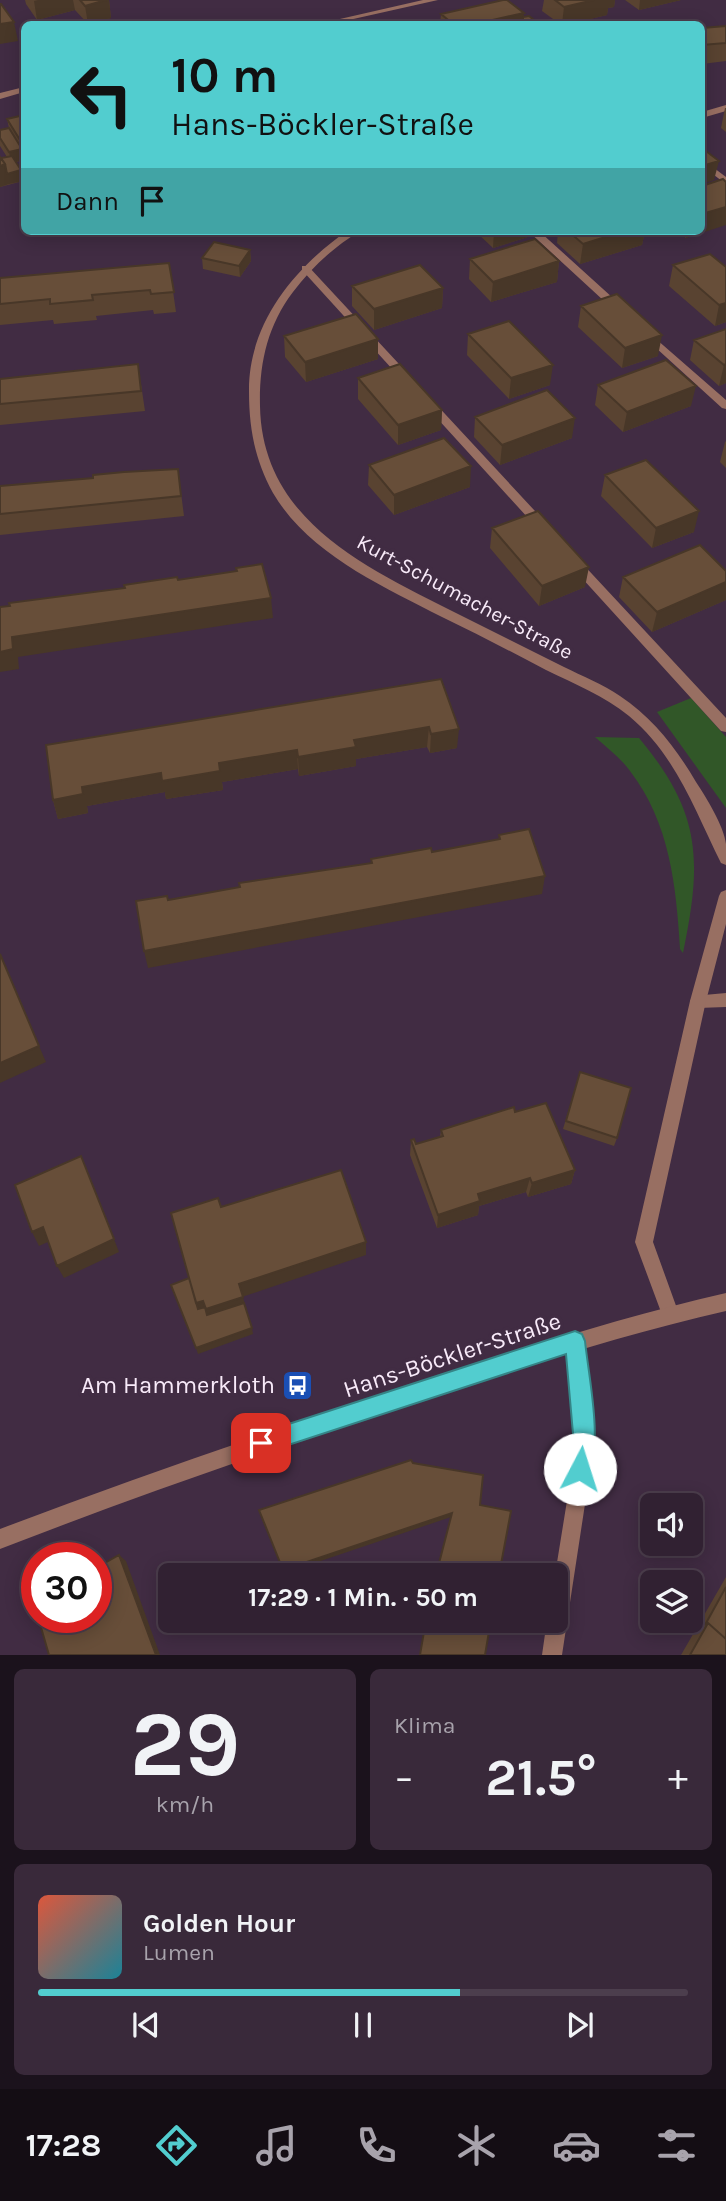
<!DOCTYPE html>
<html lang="de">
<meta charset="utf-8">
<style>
:root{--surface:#312132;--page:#39293a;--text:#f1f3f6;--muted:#a8a3ac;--line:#4c3e4d;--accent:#52cdcf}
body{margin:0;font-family:Karla,sans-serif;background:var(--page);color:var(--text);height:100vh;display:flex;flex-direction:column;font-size:26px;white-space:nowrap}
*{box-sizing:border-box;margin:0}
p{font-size:23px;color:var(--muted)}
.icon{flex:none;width:38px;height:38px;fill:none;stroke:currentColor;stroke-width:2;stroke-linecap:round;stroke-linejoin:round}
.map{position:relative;height:1655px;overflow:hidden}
.sheet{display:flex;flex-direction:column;gap:14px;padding:14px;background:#1b121c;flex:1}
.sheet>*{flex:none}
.banner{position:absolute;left:21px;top:21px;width:684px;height:214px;border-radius:10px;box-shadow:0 4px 18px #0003,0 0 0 2px var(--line);background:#52cdcf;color:#111;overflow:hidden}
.buttons{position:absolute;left:640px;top:1493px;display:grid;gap:14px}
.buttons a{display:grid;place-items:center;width:63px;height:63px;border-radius:10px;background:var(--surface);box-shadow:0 4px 18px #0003,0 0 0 2px var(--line);font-size:35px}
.speed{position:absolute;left:21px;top:1542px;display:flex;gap:14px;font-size:35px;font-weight:700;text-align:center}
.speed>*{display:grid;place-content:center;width:91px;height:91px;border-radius:50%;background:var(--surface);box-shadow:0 4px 18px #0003,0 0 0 2px var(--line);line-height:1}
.speed .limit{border:10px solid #d22;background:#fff;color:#111}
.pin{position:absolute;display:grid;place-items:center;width:60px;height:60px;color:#fff;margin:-30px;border-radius:14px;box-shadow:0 4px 10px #0006}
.me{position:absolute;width:77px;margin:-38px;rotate:5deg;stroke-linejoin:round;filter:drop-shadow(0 0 5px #0008)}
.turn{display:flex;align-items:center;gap:24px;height:147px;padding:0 35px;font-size:32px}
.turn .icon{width:91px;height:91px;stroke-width:2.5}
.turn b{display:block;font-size:49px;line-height:60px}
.then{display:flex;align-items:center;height:66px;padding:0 35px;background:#0003;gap:14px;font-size:26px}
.big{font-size:52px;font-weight:700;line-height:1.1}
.sheet .widget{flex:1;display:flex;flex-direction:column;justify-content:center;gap:10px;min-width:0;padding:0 24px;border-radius:10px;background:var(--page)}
.sheet .dial{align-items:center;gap:0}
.dial b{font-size:91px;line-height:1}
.song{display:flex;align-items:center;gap:21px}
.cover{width:84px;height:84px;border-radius:10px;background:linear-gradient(135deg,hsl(10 70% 55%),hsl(190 70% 35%))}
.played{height:7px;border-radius:4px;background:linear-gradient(90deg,var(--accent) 65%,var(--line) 65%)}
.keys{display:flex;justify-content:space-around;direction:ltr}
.heat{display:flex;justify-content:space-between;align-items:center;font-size:38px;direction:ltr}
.sheet .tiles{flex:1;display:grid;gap:14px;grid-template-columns:1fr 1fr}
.widget:last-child{grid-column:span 2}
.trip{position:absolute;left:158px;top:1563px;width:410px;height:70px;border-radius:10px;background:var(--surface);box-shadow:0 4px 18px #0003,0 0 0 2px var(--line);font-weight:700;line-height:70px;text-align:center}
.tab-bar{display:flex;height:112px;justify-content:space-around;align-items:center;background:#140d14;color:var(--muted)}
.tab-bar .icon{width:49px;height:49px}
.tab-bar .current{color:var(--accent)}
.tab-bar b{font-size:32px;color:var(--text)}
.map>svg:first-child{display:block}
.green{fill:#315728}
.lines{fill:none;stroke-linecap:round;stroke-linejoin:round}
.service{fill:#986f62;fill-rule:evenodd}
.minor{fill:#986f62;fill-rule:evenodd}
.tertiary{fill:#986f62;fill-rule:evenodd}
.wall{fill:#594331}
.shaded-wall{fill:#483728}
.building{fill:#674e39;stroke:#483728;stroke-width:2}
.route{fill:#52cdcf;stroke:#358587;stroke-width:2}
.labels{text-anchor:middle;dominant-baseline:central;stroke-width:7;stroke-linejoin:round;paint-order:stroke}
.street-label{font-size:21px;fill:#f8eaf9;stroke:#412c43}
.near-street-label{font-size:24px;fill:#f8eaf9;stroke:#412c43}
.near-poi-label{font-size:24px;fill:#f8eaf9;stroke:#412c43;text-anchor:end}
</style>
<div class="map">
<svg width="726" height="1655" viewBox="0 0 726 1655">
<rect width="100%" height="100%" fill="#412c43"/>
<path class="green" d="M691 698 726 737V808L657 712Z
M595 737 639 738C702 813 702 861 683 953L680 949C676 886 670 823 630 771 621 758 607 748 595 737Z"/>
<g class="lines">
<path class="service" d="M702 159 726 177V184L702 166Z
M528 231H539L624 308V312H616Z
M302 266H308L412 378V382H404L302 270Z
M648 332 726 400V409L722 408 644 337V333Z
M429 400 433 401 547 524V530H539L425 405 424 403Z
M575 559 579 560 726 718V732L721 731 571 566 569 563 571 560Z
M726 993V1007L698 1008 693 1006 690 1001 693 996Z"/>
<path class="minor" d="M423 0H438L331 24H318Z
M24 87V92L0 99V93Z
M726 105V111L702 118V112Z
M347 231H358C352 237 344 241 337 247 320 260 306 275 293 292 267 326 259 365 260 406 262 519 363 566 450 610 488 629 526 648 564 667 582 676 603 684 620 696 653 718 676 748 696 782 706 797 724 826 726 844 726 851 726 858 726 865L721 863C695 811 676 755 629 716 604 696 575 684 546 670 512 652 477 634 442 617 382 586 309 554 273 493 255 461 249 428 249 392 248 324 294 268 347 231Z
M726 890V924L706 1001 653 1242 679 1314 676 1320 670 1323 664 1320 635 1242 690 1001 719 896 721 892Z
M575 1332 581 1335 584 1341 594 1445 562 1655H542L547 1620H555V1575L576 1445 566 1341 569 1335Z"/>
<path class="tertiary" d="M726 1293V1311C626 1334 528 1365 431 1397 286 1444 142 1494 0 1549V1529C142 1475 286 1426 431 1379 528 1347 626 1316 726 1293Z"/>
</g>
<path class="wall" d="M25 0H109L111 18 88 24 75 10 37 20 26 4Z
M544 0H615L614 7 608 8 607 15 569 24H560L542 11Z
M625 0H681L639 10Z
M524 13 523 17 539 24H440L441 14Z
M726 26V61L702 64V28Z
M725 108H726V132L721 128Z
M24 115V160L16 162 21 170 23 181 0 187 1 158 7 157 0 146V130L9 128 7 119Z
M475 231H529L528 237 493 248Z
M558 231H645L642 245 580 264 557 243Z
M677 231H702L686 238Z
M250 250 251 261 240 277 203 269 202 258Z
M470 259 559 261 557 282 491 302 469 279Z
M169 263 176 312 154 314 153 310 96 316 97 320 54 324 53 320 0 325V278Z
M673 265 726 267V322L715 326 669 286Z
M352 286 443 288 442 308 374 330 352 306Z
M581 306 658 356 622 368 578 327Z
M726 329V383L719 386 690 360 694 340Z
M468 334 550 385 509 399 467 355Z
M284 336 378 339V359L306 382 285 357Z
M358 378 442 410 441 430 398 445 358 399Z
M0 379 141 384 145 411 0 425Z
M598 385 691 406 623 432 595 405Z
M475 417 572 438 500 465 474 437Z
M726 441V468L720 462 725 442Z
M369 465 470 487 394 515 368 485Z
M178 469 184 516 0 535V486L93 478Z
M605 475 694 532 652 548 601 496Z
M492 528 585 587 539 606 490 548Z
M726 571V600L652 632 619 597 623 577Z
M441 679 457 748 430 753 427 747 356 759V766L299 776 298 769 222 782 223 790 166 799 165 792 87 806 88 813 58 819 53 800Z
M580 1072 617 1138 614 1146 563 1129Z
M515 1112 575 1170 571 1184 528 1197 526 1192 479 1206 478 1215 437 1228 410 1155 411 1140 416 1144 440 1137 441 1130Z
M726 1577V1655H681Z"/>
<path class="shaded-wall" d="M38 0H73L75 10 37 20 34 1Z
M106 0H109L111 18 88 24 85 6Z
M594 0H615L614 7 608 8 607 15 569 24H562L564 7Z
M640 0H681L639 10Z
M524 13 523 24H475Z
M14 22 18 41 0 44V24Z
M24 139V160L20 140Z
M22 149 24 160 11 163 9 152Z
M719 161 714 180 702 184V166Z
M5 164 9 184 0 187V166Z
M21 170 23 181 9 184 7 174Z
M726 207V225L686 238 688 231H702V214Z
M494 231H529L528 237 493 248Z
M625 231H645L642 245 580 264 583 244Z
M250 250 251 261 240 277 239 266Z
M559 261 557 282 491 302 493 282Z
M443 288 442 308 374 330V309Z
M726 303V322L715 326 719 305Z
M662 335 658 356 622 368 625 348Z
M378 339V359L306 382 305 362Z
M726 364V383L719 386 724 365Z
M553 365 550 385 509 399 511 378Z
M696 386 691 406 623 432 627 412Z
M442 410 441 430 398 445V425Z
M575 418 572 438 500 465 502 445Z
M471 466 470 487 394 515V495Z
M699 511 694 532 652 548 656 528Z
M589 567 585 587 539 606 542 586Z
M726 582V600L652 632 657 612Z
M271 598 273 618 18 657 19 669 0 672V652L12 637Z
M429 727 427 747 356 759V766L299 776 298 757 354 740Z
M459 729 457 748 430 753 431 734Z
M297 750 298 769 222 782 223 790 166 799 165 792 87 806 88 813 58 819 53 800 82 787Z
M545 876 542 894 148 968 144 951Z
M39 1046 46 1062 0 1083V1063Z
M87 1170 119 1252 64 1278 57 1266Z
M575 1170 571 1184 528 1197 532 1183Z
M530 1178 526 1192 479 1206 478 1215 437 1228 438 1215 478 1194Z
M43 1227 50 1241 39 1246 32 1232Z
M366 1242V1255L242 1297 239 1284Z
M243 1297 246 1309 200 1315 196 1303 203 1301Z
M252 1328 253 1334 198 1354 196 1348Z
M452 1513 451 1517 285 1573 283 1570Z
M119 1555 126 1561 160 1655H156Z"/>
<path class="building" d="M80 0H106L85 6Z
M503 0H507L524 13 475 24H453L441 14Z
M555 0H594L564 7Z
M0 4H1L14 22 0 24Z
M529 16 539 24H526L523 22V17Z
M415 20 421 24H394Z
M726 26V43L702 45V28Z
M24 115V139L20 140 7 119Z
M9 128 22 149 9 152 0 138V130Z
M702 148 719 161 702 166Z
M12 156 21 170 7 174 5 164 1 158Z
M0 157 5 164 0 166Z
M723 179 726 182V207L702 214V186Z
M568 231H625L583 244Z
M535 239 559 261 493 282 470 259Z
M214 242 250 250 239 266 202 258Z
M710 254 726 267V303L719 305 673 265Z
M169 263 174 292 151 294 150 290 92 295 93 300 50 304V299L0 304V278Z
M420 265 443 288 374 309 352 286Z
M617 294 662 335 625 348 581 306Z
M356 314 378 339 305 362 284 336Z
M509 321 553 365 511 378 468 334Z
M726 329V364L724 365 694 340Z
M666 360 696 386 627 412 598 385Z
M138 364 141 391 0 404V379Z
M400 364 442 410 398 425 358 378Z
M547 390 575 418 502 445 475 417Z
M444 438 471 466 394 495 369 465Z
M646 460 699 511 656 528 605 475Z
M178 469 181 496 0 514V486L93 478V475L124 472Z
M538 511 589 567 542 586 492 528Z
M700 545 726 571V582L657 612 623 577Z
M262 564 271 598 12 637 13 649 0 652V607L10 606 9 603 125 588 124 585 177 577 178 580 237 571 236 568Z
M441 679 459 729 431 734 429 727 354 740 356 747 298 757 297 750 219 763 220 771 162 781 161 773 82 787 83 794 53 800 46 745Z
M529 829 545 876 144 951 136 901 167 896 168 900 240 887 239 883 372 863 371 859 431 848 432 852 500 839 499 835Z
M0 954 39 1046 0 1063Z
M580 1072 631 1088 617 1138 566 1121Z
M546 1103 575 1170 532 1183 530 1178 478 1194 480 1201 438 1215 411 1140 414 1139 416 1144 443 1136 441 1130 514 1107 515 1112Z
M81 1156 114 1239 57 1266 43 1227 32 1232 15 1185Z
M341 1170 366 1242 239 1284 243 1297 206 1309 203 1301 196 1303 171 1213 218 1198 221 1207Z
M189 1278 198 1309 205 1307 207 1315 244 1303 252 1328 196 1348 171 1285Z
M411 1460 413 1463 483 1475 480 1505 511 1511 499 1575H436L452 1513 283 1570 259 1510Z
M119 1555 156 1655H49L38 1617H96V1568Z
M726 1587V1639L708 1623 705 1625Z
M37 1601V1613L34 1602Z
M426 1620H491L485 1655H420Z
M708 1623 726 1639V1655H690Z"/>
<path class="route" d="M575 1331 582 1334 585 1341C589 1380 603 1440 588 1477L580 1480 573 1477 570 1469 574 1445 566 1354 261 1454 254 1451 251 1443 254 1436 261 1433Z"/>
<defs>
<symbol id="bus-square" viewBox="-11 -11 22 22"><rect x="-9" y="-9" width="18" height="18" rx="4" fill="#1a4fb4" stroke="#412c43"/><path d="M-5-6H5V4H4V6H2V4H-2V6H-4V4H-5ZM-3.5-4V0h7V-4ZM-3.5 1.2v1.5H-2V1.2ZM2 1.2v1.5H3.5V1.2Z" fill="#fff"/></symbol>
</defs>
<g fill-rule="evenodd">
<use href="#bus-square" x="280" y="1368" width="35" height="35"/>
</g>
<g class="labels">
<g class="street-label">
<text transform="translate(465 597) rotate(28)">Kurt-Schumacher-Straße</text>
</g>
<g class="near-street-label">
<text transform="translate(452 1355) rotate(-18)">Hans-Böckler-Straße</text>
</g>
<g class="near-poi-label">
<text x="275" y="1385">Am Hammerkloth</text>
</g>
</g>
</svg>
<div class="buttons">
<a><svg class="icon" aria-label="sound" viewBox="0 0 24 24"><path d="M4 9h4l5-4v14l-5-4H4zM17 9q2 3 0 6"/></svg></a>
<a><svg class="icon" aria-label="layers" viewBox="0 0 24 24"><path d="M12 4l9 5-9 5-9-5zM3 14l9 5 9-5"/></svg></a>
</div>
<div class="speed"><div class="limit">30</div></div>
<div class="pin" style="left:261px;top:1443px;background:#d93025"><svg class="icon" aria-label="arrive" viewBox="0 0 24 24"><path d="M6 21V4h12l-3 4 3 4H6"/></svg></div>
<svg class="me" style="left:580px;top:1469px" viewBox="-20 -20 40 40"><circle r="19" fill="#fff"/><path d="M0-13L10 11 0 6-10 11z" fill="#52cdcf"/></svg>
<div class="trip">17:29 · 1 Min. · 50 m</div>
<div class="banner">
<div class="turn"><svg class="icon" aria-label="left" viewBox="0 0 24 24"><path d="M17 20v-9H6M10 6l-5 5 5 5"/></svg><div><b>10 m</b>Hans-Böckler-Straße</div></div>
<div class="then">Dann<svg class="icon" aria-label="arrive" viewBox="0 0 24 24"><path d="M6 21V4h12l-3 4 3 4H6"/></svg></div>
</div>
</div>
<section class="sheet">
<div class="tiles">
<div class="widget dial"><b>29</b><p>km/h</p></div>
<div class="widget"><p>Klima</p>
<div class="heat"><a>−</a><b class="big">21.5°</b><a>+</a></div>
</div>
<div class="widget">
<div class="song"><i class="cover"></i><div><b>Golden Hour</b><p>Lumen</p></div></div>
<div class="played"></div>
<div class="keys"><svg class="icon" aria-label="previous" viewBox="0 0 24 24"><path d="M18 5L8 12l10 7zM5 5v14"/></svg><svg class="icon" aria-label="pause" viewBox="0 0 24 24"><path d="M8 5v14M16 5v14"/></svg><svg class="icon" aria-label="next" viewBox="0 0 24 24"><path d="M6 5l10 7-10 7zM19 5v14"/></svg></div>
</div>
</div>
</section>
<nav class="tab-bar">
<b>17:28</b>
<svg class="icon current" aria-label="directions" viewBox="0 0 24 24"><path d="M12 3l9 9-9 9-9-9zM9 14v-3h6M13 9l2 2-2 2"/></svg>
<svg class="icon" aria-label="music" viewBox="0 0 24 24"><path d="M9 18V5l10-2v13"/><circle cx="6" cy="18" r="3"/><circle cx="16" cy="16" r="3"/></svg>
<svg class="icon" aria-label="phone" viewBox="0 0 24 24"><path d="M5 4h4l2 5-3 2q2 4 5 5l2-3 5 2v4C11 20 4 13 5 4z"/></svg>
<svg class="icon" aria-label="climate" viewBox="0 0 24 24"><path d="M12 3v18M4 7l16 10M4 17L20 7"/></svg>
<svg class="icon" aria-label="car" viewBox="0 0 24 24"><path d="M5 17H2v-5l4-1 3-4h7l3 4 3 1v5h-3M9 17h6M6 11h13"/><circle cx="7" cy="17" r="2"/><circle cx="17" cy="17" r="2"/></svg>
<svg class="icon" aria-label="filters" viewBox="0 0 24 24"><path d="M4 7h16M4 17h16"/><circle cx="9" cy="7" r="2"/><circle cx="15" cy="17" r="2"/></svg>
</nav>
